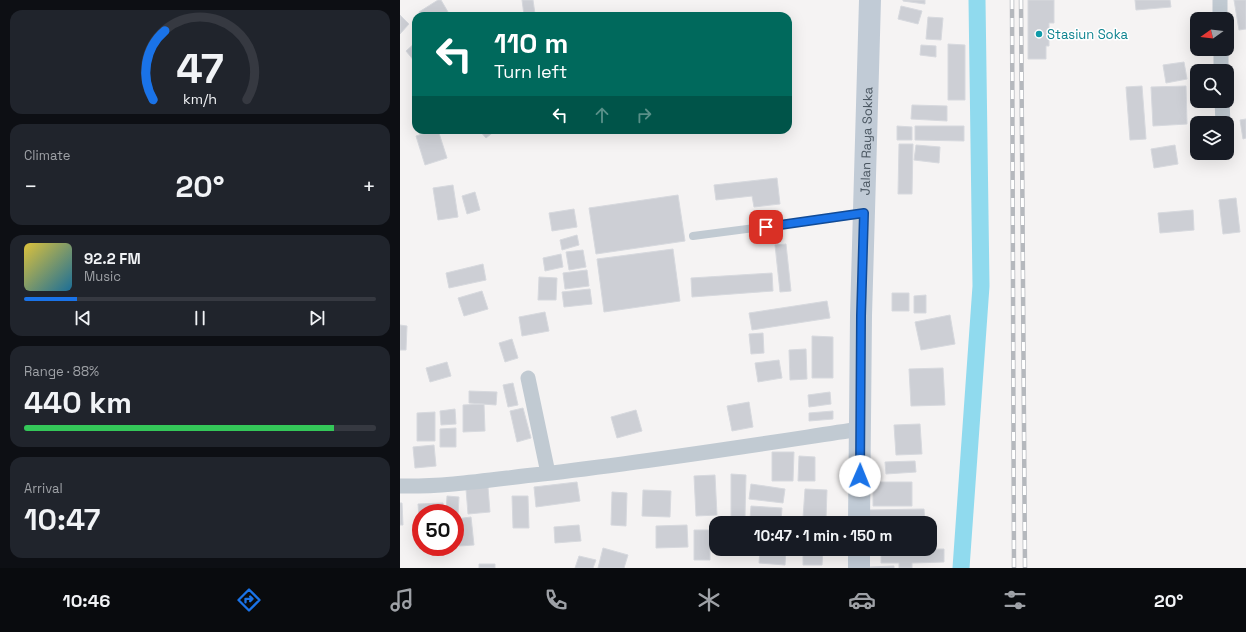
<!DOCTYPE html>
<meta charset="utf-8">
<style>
:root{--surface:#171b24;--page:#20242c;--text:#f1f3f6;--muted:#9ea1a6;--line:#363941;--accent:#1a73e8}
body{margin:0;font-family:"Space Grotesk",sans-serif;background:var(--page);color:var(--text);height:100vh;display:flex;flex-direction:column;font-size:15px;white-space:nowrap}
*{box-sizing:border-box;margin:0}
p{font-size:13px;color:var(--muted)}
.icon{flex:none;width:22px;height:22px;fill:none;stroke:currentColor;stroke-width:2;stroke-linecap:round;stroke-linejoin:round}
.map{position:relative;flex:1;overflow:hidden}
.panel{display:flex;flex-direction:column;gap:10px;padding:10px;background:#0d0f14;width:400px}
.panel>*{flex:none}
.banner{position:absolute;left:12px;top:12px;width:380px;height:122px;border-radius:12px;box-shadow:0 4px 16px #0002;background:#00695c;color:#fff;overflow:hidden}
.needle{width:26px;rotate:256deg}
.buttons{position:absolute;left:790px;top:12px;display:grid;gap:8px}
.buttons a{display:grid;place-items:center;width:44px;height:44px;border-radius:8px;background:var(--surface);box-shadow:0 4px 16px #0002;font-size:20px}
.speed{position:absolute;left:12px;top:504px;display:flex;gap:8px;font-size:20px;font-weight:700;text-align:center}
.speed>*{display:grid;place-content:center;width:52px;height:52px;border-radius:50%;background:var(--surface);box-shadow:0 4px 16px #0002;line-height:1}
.speed .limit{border:6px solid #d22;background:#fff;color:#111}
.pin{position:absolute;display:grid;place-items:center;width:34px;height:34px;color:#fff;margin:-17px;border-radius:8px;box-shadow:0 2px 6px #0006}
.me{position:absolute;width:44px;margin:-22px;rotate:1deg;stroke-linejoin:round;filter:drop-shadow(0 0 3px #0008)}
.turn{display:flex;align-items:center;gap:14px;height:84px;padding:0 16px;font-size:18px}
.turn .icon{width:52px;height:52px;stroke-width:2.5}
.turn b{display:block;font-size:28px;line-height:34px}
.lanes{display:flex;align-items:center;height:38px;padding:0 16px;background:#0003;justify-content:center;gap:20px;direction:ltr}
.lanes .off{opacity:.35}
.big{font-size:30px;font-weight:800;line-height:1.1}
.panel .card{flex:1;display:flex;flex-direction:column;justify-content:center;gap:6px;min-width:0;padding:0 14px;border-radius:12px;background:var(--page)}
.panel .dial{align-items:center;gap:0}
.dial svg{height:104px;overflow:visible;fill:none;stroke:var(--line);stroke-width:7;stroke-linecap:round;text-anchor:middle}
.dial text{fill:var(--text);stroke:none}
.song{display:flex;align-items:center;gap:12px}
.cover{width:48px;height:48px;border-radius:6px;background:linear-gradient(135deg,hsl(50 70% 55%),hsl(200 70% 35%))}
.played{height:4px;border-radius:2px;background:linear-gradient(90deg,var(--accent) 15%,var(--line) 15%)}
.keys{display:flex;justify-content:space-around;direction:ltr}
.heat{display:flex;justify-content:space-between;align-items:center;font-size:22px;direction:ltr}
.charge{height:6px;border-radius:3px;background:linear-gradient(90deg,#34c759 88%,var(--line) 0)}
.trip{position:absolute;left:309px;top:516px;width:228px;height:40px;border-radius:12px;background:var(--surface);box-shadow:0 4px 16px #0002;font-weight:800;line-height:40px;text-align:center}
.dock{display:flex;height:64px;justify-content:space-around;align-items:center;background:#090b0e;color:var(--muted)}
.dock .icon{width:28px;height:28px}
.dock .active{color:var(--accent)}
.dock b{font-size:18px;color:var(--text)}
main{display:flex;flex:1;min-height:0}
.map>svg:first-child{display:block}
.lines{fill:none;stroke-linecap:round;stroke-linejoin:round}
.canal{stroke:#90daee;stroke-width:17}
.building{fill:#cdcfd5;stroke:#d7d9de}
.lane{stroke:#c1cad2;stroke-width:8}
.street{stroke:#c1cad2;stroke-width:15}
.secondary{stroke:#c1cbd6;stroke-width:22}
.rail-casing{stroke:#b5b8bd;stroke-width:4.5}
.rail{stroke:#fff;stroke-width:3;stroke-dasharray:9;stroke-linecap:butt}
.route-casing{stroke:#114b97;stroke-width:10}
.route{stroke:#1a73e8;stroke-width:7}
.culture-dot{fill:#0f9aa8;stroke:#fff;stroke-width:1.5}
.labels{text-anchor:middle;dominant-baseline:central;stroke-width:3;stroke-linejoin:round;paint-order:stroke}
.culture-label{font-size:13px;fill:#0d838f;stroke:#fff;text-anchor:start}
.street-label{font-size:13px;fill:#4a5661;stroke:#fff}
</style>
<main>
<section class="panel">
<div class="card dial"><svg viewBox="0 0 100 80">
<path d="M14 69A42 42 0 1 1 86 69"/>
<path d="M14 69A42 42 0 0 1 23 16" stroke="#1a73e8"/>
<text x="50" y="56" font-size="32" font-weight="700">47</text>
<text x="50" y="72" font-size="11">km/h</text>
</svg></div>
<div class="card"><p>Climate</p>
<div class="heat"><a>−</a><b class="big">20°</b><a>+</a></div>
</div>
<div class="card">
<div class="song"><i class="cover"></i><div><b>92.2 FM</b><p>Music</p></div></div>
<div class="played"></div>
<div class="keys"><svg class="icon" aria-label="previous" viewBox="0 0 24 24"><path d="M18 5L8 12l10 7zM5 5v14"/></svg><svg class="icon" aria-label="pause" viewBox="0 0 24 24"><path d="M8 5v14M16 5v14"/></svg><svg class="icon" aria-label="next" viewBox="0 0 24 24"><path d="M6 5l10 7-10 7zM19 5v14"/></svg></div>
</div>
<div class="card"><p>Range · 88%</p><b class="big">440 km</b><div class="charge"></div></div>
<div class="card"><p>Arrival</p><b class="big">10:47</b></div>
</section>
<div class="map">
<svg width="846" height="568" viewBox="0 0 846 568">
<rect width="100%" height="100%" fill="#f5f3f3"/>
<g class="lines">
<path class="canal" d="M561 568 581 286 577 0"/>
</g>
<path class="building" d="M38 0H41L48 12 42 16H21L19 12Z
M122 0H133L135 14 124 15Z
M503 0H525V4L503 1Z
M628 0H654V23H649V46H646V59H628Z
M735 0H770L771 7 736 10Z
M834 0H846V29L839 30Z
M501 6 522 11 518 24 498 19Z
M0 15 9 24 0 34Z
M528 17 543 18 541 40 526 39Z
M16 42V62H15L6 51Z
M548 44 565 45V100H548Z
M521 45 536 46V57L520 55Z
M784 62 787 79 766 83 763 65Z
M742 86 746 139 730 140 726 87Z
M786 86 787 124 753 126 751 87Z
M512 105 547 106V121L511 119Z
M846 119V138L843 139 840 120Z
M497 126 512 127V140H497Z
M515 126H564V141L515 140Z
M35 130H38L47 158 25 165 16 136Z
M79 130H96L86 138Z
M499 144H513L512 194H498Z
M516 145 540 147 539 163 514 160Z
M775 145 778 164 754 168 751 149Z
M377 178 380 204 354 207 352 196 316 200 314 185Z
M53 185 58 217 38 220 33 188Z
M75 192 80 210 67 214 62 196Z
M278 195 285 241 196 254 189 208Z
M836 198 840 232 823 234 819 200Z
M174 209 177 227 152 231 149 213Z
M793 210 794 230 760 233 758 213Z
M177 235 179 245 162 250 160 240Z
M386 244 391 291 380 292 375 245Z
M273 249 280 301 204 312 197 259Z
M183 250 186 267 169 270 166 252Z
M161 254 163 267 145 271 143 258Z
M83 264 86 280 49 288 46 273Z
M187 270 189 286 165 289 163 273Z
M372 273 373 291 292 297 291 278Z
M139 277 157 278 156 300H138Z
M190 289 192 304 164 307 162 292Z
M82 291 88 309 64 316 58 298Z
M492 293H509V311H492Z
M526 295V313H514V296Z
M427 301 430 318 352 330 349 313Z
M145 312 149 331 122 336 119 317Z
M550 315 555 344 521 350 515 322Z
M0 325 7 326 6 350H0Z
M363 333 364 353 351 354 349 334Z
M412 336 433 337V378H412Z
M112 339 118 358 105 362 99 343Z
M406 349 407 379 390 380 389 350Z
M379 360 382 378 358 382 355 363Z
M47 362 51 376 30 382 26 368Z
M543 368 545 405 511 406 509 369Z
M113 383 118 405 108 407 103 385Z
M69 391 97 392 96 405 69 403Z
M430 392 431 404 409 407 408 395Z
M349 402 353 427 332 431 327 406Z
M84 404 85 431 63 432V405Z
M123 408 131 438 117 442 110 411Z
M55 409 56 424 41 425 40 411Z
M236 410 242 431 217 438 211 417Z
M433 411V419L409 421V413Z
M35 412V441H17V413Z
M520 424 522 454 496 455 494 425Z
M56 428V447H40V429Z
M34 445 36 466 15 468 13 447Z
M372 452H394L393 481H372Z
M399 456 415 457V481H398Z
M515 461 516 472 486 474 485 462Z
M331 474 346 475 345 517H331Z
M315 475 317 515 296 516 294 476Z
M177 482 180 501 136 507 134 487Z
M473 482H512V506H473Z
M351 484 385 489 383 503 349 499Z
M88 487 90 512 68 514 66 489Z
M405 489 427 490 426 519 403 518Z
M243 490 271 491 270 517 242 516Z
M212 492 227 493 226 526 211 525Z
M47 496 59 497 58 515H55V513H46Z
M112 496H128L129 528H113Z
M0 503H2L3 525H0Z
M43 503 44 513H21V531H20L18 504Z
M351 506 382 508 381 521 350 519Z
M524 509 525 523H468V510Z
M71 517 74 545 59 546 56 519Z
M179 525 181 541 155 543 154 527Z
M287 525 288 547 256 548V526Z
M294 530H310V560H294Z
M203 548 228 555 224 568H198Z
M360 549H386L385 565 359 563Z
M403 549H423L422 565H403Z
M544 549V562L512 563V568H499V563H481V550Z
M179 556 196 560 193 568H175Z
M79 564H95V568H79Z
M494 566V568H470V567Z"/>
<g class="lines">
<path class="lane" d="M293 236 463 214"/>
<path class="street" d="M820 0V19
M821 49V71
M822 101 823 123
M128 378 148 473
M0 486C47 487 95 479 142 474 248 462 354 445 460 429"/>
<g class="secondary">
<path id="s1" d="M459 523 461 316 470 0"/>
<path d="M459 568V549"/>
</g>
<defs>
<path id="rail" d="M612 0 614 568
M621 0 625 568"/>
</defs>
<use href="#rail" class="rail-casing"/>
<use href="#rail" class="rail"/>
</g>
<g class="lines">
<defs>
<path id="route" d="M366 227 464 213 461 316 460 476"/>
</defs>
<use href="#route" class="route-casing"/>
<use href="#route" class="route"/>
</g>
<circle class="culture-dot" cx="639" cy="34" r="4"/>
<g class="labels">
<g class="culture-label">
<text x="647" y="34">Stasiun Soka</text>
</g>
<g class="street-label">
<text stroke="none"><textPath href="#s1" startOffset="382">Jalan Raya Sokka</textPath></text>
</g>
</g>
</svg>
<div class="buttons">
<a><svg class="needle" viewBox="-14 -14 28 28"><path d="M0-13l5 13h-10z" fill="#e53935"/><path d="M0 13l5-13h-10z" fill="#9ea1a6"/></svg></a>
<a><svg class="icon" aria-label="search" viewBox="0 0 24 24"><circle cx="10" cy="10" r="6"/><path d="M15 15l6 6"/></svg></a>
<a><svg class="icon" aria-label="layers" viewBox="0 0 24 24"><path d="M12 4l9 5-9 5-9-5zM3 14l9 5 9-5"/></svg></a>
</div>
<div class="speed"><div class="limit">50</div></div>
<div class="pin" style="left:366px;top:227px;background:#d93025"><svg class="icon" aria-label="arrive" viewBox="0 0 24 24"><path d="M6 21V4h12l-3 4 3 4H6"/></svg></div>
<svg class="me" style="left:460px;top:476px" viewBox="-20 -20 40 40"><circle r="19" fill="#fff"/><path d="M0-13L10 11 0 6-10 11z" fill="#1a73e8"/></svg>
<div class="trip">10:47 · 1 min · 150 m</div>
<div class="banner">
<div class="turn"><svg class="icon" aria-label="left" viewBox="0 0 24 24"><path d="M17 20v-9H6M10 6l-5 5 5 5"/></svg><div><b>110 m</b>Turn left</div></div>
<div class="lanes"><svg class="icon" aria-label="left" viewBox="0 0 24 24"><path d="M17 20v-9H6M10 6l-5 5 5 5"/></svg><svg class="icon off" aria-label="ahead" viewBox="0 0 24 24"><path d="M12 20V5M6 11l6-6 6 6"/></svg><svg class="icon off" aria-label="right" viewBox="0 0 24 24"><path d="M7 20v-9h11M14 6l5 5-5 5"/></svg></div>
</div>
</div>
</main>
<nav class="dock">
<b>10:46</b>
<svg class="icon active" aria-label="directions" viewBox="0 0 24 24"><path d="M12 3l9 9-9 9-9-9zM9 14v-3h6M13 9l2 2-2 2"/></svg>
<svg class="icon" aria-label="music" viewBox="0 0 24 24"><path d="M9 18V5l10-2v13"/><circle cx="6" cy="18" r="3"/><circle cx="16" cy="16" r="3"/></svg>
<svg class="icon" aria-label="phone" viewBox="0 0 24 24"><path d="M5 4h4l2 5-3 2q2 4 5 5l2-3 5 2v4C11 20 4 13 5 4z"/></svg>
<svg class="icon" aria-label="climate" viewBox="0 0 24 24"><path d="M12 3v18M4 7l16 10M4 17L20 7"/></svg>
<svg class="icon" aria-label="car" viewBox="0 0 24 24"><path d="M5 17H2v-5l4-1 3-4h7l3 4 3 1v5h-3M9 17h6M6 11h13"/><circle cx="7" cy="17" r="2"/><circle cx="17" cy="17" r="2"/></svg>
<svg class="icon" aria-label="filters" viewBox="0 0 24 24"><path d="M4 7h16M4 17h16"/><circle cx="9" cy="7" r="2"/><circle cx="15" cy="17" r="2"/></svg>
<b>20°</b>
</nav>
